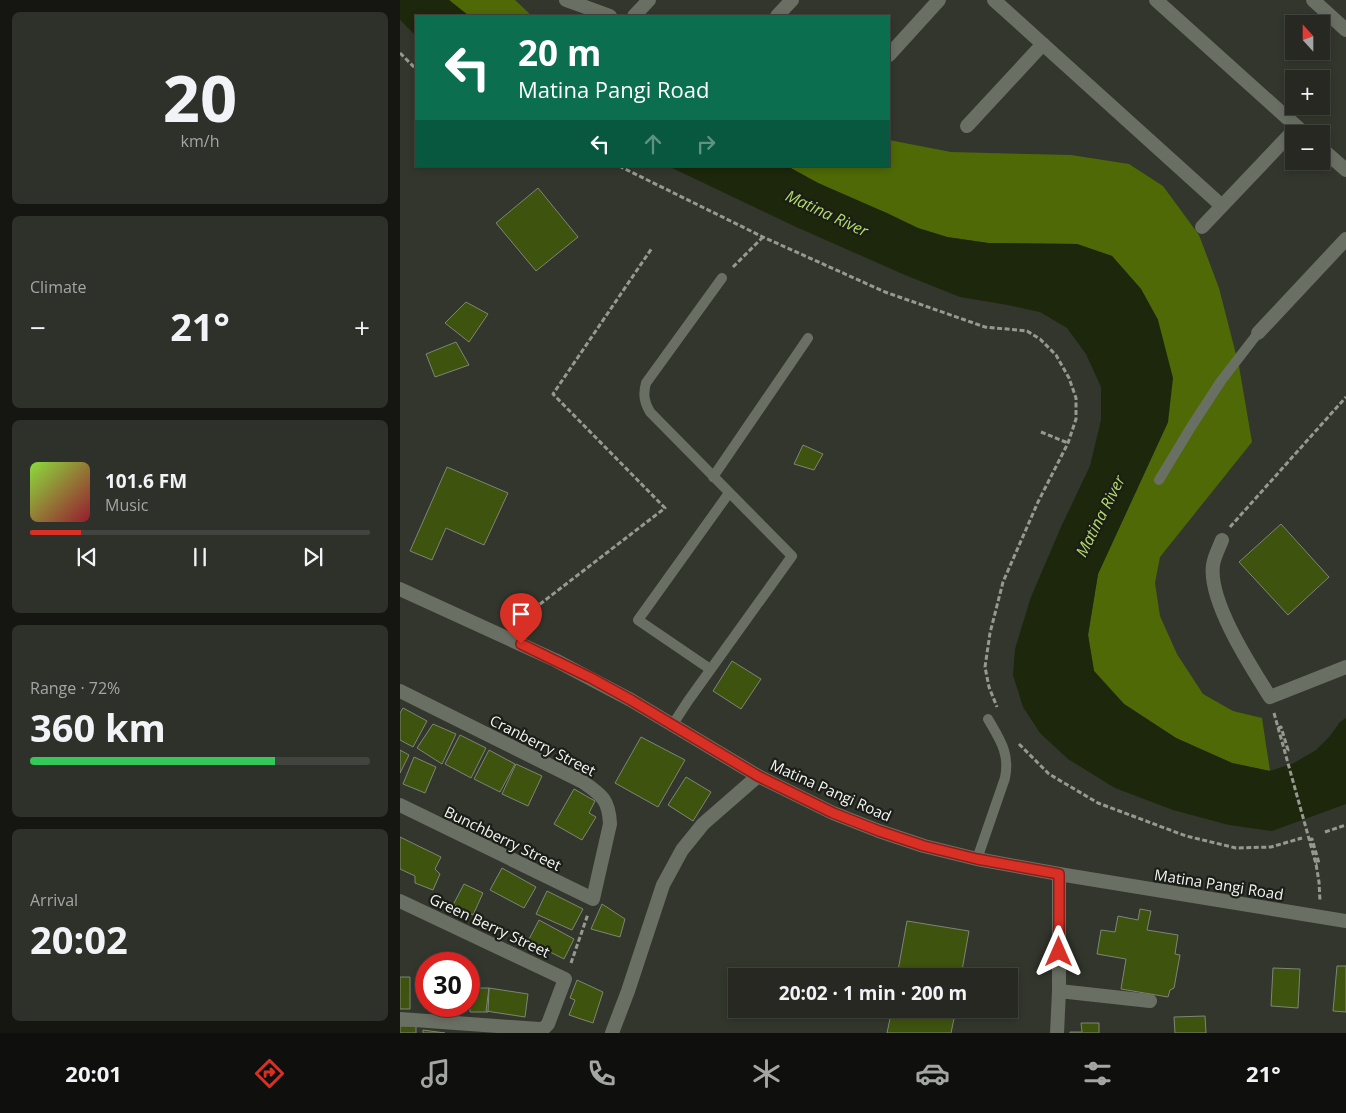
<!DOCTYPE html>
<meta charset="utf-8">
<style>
:root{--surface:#262821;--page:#2e302a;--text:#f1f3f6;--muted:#a4a6a5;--line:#42443f;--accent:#d93025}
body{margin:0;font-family:"Open Sans",sans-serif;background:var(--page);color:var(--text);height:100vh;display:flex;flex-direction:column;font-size:19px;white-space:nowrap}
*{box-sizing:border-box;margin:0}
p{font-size:16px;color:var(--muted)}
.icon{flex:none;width:28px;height:28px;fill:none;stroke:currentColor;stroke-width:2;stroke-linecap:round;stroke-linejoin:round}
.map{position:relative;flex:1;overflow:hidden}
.panel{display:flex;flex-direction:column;gap:12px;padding:12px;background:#151612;width:400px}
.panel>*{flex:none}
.guide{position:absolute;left:15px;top:15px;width:475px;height:152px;border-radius:0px;box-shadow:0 2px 8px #0003,0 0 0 1px var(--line);background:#0b6e4f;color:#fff;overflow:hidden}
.needle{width:32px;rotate:339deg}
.fabs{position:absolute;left:885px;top:15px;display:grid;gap:10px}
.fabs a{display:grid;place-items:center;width:45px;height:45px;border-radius:0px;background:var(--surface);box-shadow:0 2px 8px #0003,0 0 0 1px var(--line);font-size:25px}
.speed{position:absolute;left:15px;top:952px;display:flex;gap:10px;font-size:25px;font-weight:700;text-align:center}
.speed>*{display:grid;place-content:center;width:65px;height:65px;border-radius:50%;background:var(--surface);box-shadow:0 2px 8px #0003,0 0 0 1px var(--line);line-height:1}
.speed .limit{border:8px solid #d22;background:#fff;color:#111}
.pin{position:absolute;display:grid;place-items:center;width:42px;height:42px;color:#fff;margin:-51px -21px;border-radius:50% 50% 50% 0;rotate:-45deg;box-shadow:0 0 5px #0007}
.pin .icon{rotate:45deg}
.me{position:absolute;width:55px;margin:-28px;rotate:0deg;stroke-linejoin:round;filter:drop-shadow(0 0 4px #0008)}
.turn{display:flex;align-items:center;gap:18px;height:105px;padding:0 20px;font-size:22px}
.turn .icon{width:65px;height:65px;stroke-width:2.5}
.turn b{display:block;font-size:35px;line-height:42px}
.lanes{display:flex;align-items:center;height:48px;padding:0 20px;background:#0003;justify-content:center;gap:25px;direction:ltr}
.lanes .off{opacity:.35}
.big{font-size:38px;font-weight:700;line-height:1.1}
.panel .card{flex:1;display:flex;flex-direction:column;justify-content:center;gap:8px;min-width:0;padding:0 18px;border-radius:8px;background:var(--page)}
.panel .dial{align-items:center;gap:0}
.dial b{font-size:65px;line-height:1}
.song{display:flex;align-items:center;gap:15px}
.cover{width:60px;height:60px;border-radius:8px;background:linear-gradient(135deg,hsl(90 70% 55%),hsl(350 70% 35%))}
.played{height:5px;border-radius:2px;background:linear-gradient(90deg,var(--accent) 15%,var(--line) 15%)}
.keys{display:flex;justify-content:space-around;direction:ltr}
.heat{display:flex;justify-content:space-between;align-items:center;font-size:28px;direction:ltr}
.charge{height:8px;border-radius:4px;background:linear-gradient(90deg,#34c759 72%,var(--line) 0)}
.trip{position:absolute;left:328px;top:968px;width:290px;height:50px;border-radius:0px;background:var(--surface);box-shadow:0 2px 8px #0003,0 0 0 1px var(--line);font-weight:700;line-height:50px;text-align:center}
.tabs{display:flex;height:80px;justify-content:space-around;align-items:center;background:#0f100d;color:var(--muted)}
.tabs .icon{width:35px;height:35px}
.tabs .current{color:var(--accent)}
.tabs b{font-size:22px;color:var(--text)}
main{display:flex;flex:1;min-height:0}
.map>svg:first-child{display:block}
.forest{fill:#4e6906}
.water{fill:#1d270b}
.building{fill:#3e530e;stroke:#7f8478}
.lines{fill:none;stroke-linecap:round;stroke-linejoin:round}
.path{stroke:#969991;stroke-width:3;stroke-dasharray:5 2.5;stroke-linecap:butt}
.service{stroke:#6a6f64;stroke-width:10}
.minor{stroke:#6a6f64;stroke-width:14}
.tertiary{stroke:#6a6f64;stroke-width:14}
.route-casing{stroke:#8d1f18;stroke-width:12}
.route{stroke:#d93025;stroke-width:9}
.labels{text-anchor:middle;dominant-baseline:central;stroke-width:4.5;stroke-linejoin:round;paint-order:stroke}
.street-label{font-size:15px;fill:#f3f6f0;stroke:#1b1d18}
.water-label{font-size:16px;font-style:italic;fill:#b2db68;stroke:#1b1d18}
</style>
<main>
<section class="panel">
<div class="card dial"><b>20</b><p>km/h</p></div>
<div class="card"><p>Climate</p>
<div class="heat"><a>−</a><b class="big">21°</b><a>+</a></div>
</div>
<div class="card">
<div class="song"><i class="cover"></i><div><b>101.6 FM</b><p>Music</p></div></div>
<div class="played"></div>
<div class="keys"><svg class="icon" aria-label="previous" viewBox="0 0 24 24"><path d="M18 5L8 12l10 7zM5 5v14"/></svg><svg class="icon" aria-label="pause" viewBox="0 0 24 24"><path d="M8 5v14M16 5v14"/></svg><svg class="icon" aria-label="next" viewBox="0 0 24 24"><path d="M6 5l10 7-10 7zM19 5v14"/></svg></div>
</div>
<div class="card"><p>Range · 72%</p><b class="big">360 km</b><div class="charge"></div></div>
<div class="card"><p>Arrival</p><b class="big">20:02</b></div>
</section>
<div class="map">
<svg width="946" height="1033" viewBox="0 0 946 1033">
<rect width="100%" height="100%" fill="#32362c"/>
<path class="forest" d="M49 0H115L131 15 134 16H69Z
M489 140 551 152 671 155 729 164 763 186 799 235 819 288 839 366 852 442 760 557 755 583 760 616 777 654 803 694 833 711 862 718 870 771 832 763 776 738 724 704 694 671 688 635 698 574 768 422 758 320 741 289 712 256 677 244 588 243 547 237 518 228 418 183 387 166H489Z"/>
<path class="water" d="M0 0H49L69 16H16V36L0 20Z
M268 166H387L418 183 487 213 518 228 547 237 588 243 677 244 712 256 741 289 758 320 773 378 768 422 698 574 688 635 694 671 724 704 776 738 832 763 870 771 894 763 916 750 930 736 940 722 946 718V804L872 831 829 825 773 810 715 788 668 759 640 733 623 707 613 675 615 649 631 597 661 527 690 466 701 420V387L686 354 667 328 640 312 608 305 560 297 505 275 394 226Z"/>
<path class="building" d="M138 188 178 237 136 271 96 223Z
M66 302 88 314 69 342 45 323Z
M56 342 69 365 35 377 26 354Z
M403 445 423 454 414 470 394 464Z
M47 467 108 493 84 545 46 528 32 560 10 551Z
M881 524 929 577 888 615 839 562Z
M332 661 361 679 341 709 313 691Z
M3 708 27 721 13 747 0 740V713Z
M33 724 56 734 42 764 17 748Z
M60 735 86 748 71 778 45 764Z
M241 737 285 760 258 807 215 783Z
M0 750 9 755 0 773Z
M89 750 115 764 100 792 74 779Z
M14 757 36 767 25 793 3 784Z
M116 764 142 776 128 806 102 794Z
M286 777 311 792 293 821 268 805Z
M174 789 195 801 189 813 196 817 182 840 154 824Z
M0 837 41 857 35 869 40 874 33 890 15 883V876L0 869Z
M102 868 136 887 124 908 90 890Z
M64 884 83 893 73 915 53 905Z
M147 891 183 909 172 930 136 914Z
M202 904 225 919 220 937 191 929Z
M740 909 751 911 747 930 778 935 775 954 780 955 774 988 770 990 768 997 721 989 726 959 697 954 701 930 715 932 718 916 738 920Z
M139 920 174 939 164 959 128 941Z
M507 921 569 931 561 976H497Z
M937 966H946V1012L933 1011Z
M873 968 900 969 898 1008 871 1006Z
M0 977H10V1009H0Z
M177 980 203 992 193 1023 169 1015 175 1000 170 998Z
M70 988H89L88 1012H70Z
M89 988 128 994 125 1017 86 1011Z
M41 1006H63V1013L41 1010Z
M492 1009H556L551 1033H487Z
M805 1016 806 1033H775L774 1017Z
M681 1023H699V1033H670V1032H682Z
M0 1026H16V1033H0Z
M23 1030 45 1033H23Z"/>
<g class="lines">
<path class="path" d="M0 53 16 69
M219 166 363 237 485 292 585 327 627 331 640 339 656 355 669 378 676 398V419L668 443 638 502 603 582 590 633 585 667 589 687 597 707
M333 267 363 237
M641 432 668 443
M830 527 946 397
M125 629 131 611 265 508 153 394 252 248
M874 713 916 864 919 882 920 901
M878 728 881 727 888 750 885 751
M619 744 649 774 698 803 786 836 836 848 871 847 902 838
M925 832 946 825
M909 840 912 839 919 863 916 864
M171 963 188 914"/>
<path class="service" d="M313 477 408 338
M759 480 791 427 821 381 858 333
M310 669 238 620 329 493
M273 724 288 701 392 556 250 412C244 402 243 394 246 383L322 278
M577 859 605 778C610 753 600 740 588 719"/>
<path class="minor" d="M166 0 210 16
M594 0 822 206
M756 0 905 134
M913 0 946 30
M234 16 249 0
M377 16 392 0
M489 55 539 0
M567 126 643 44
M921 148 946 170
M802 227 897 127
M858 333 946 239
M822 540C819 548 814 557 813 565 808 601 851 667 870 697L946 667
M0 691 183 782C202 795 209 800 210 824L193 899 0 805
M0 901 165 979 148 1024 144 1028 139 1029 0 1019
M659 991 750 1001
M212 1033 228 991 263 885 282 850 303 824 358 776
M657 1033 659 991V874"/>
<path class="tertiary" d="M0 589 155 660 231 700 358 776 433 813 479 831 524 846 577 859 659 874 946 921"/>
</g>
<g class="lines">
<defs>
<path id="route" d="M121 644 191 678 231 700 358 776 433 813 479 831 524 846 577 859 659 874V952"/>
</defs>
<use href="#route" class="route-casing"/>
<use href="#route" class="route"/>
</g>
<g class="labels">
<g class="street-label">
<text transform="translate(143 745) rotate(27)">Cranberry Street</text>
<text transform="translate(431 790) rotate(24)">Matina Pangi Road</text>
<text transform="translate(103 838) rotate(26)">Bunchberry Street</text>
<text transform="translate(819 884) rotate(9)">Matina Pangi Road</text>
<text transform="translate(90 925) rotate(25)">Green Berry Street</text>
</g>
<g class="water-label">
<text transform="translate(427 213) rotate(25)">Matina River</text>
<text transform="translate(700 516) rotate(-63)">Matina River</text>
</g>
</g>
</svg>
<div class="fabs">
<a><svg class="needle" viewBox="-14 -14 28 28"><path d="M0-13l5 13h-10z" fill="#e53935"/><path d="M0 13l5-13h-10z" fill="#a4a6a5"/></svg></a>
<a>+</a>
<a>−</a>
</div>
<div class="speed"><div class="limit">30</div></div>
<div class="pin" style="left:121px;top:644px;background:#d93025"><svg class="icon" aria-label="arrive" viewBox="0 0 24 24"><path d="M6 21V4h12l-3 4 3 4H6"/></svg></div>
<svg class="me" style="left:659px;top:952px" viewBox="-20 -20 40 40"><path d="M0-17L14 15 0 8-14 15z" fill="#d93025" stroke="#fff" stroke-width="4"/></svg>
<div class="trip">20:02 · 1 min · 200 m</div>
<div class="guide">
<div class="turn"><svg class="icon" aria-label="left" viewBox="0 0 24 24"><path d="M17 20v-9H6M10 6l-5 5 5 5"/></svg><div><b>20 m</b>Matina Pangi Road</div></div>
<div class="lanes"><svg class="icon" aria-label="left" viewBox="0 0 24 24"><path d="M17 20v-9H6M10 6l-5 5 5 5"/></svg><svg class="icon off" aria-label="ahead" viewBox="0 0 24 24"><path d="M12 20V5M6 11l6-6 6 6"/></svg><svg class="icon off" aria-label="right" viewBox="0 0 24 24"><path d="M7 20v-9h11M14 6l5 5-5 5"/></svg></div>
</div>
</div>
</main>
<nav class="tabs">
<b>20:01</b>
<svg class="icon current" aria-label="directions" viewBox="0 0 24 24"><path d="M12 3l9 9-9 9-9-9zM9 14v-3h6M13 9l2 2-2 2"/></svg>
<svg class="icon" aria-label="music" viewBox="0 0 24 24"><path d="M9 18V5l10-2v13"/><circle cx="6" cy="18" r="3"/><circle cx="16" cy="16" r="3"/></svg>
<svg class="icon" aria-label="phone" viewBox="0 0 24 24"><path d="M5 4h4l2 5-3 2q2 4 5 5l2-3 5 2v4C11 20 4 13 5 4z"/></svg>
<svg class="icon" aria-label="climate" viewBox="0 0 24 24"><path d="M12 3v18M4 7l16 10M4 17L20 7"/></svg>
<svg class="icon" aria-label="car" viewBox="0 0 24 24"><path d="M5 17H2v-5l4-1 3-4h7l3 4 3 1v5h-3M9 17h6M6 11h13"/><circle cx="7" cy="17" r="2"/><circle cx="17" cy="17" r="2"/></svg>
<svg class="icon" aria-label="filters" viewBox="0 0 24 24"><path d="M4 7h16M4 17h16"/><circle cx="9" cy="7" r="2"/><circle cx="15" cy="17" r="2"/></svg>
<b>21°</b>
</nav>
